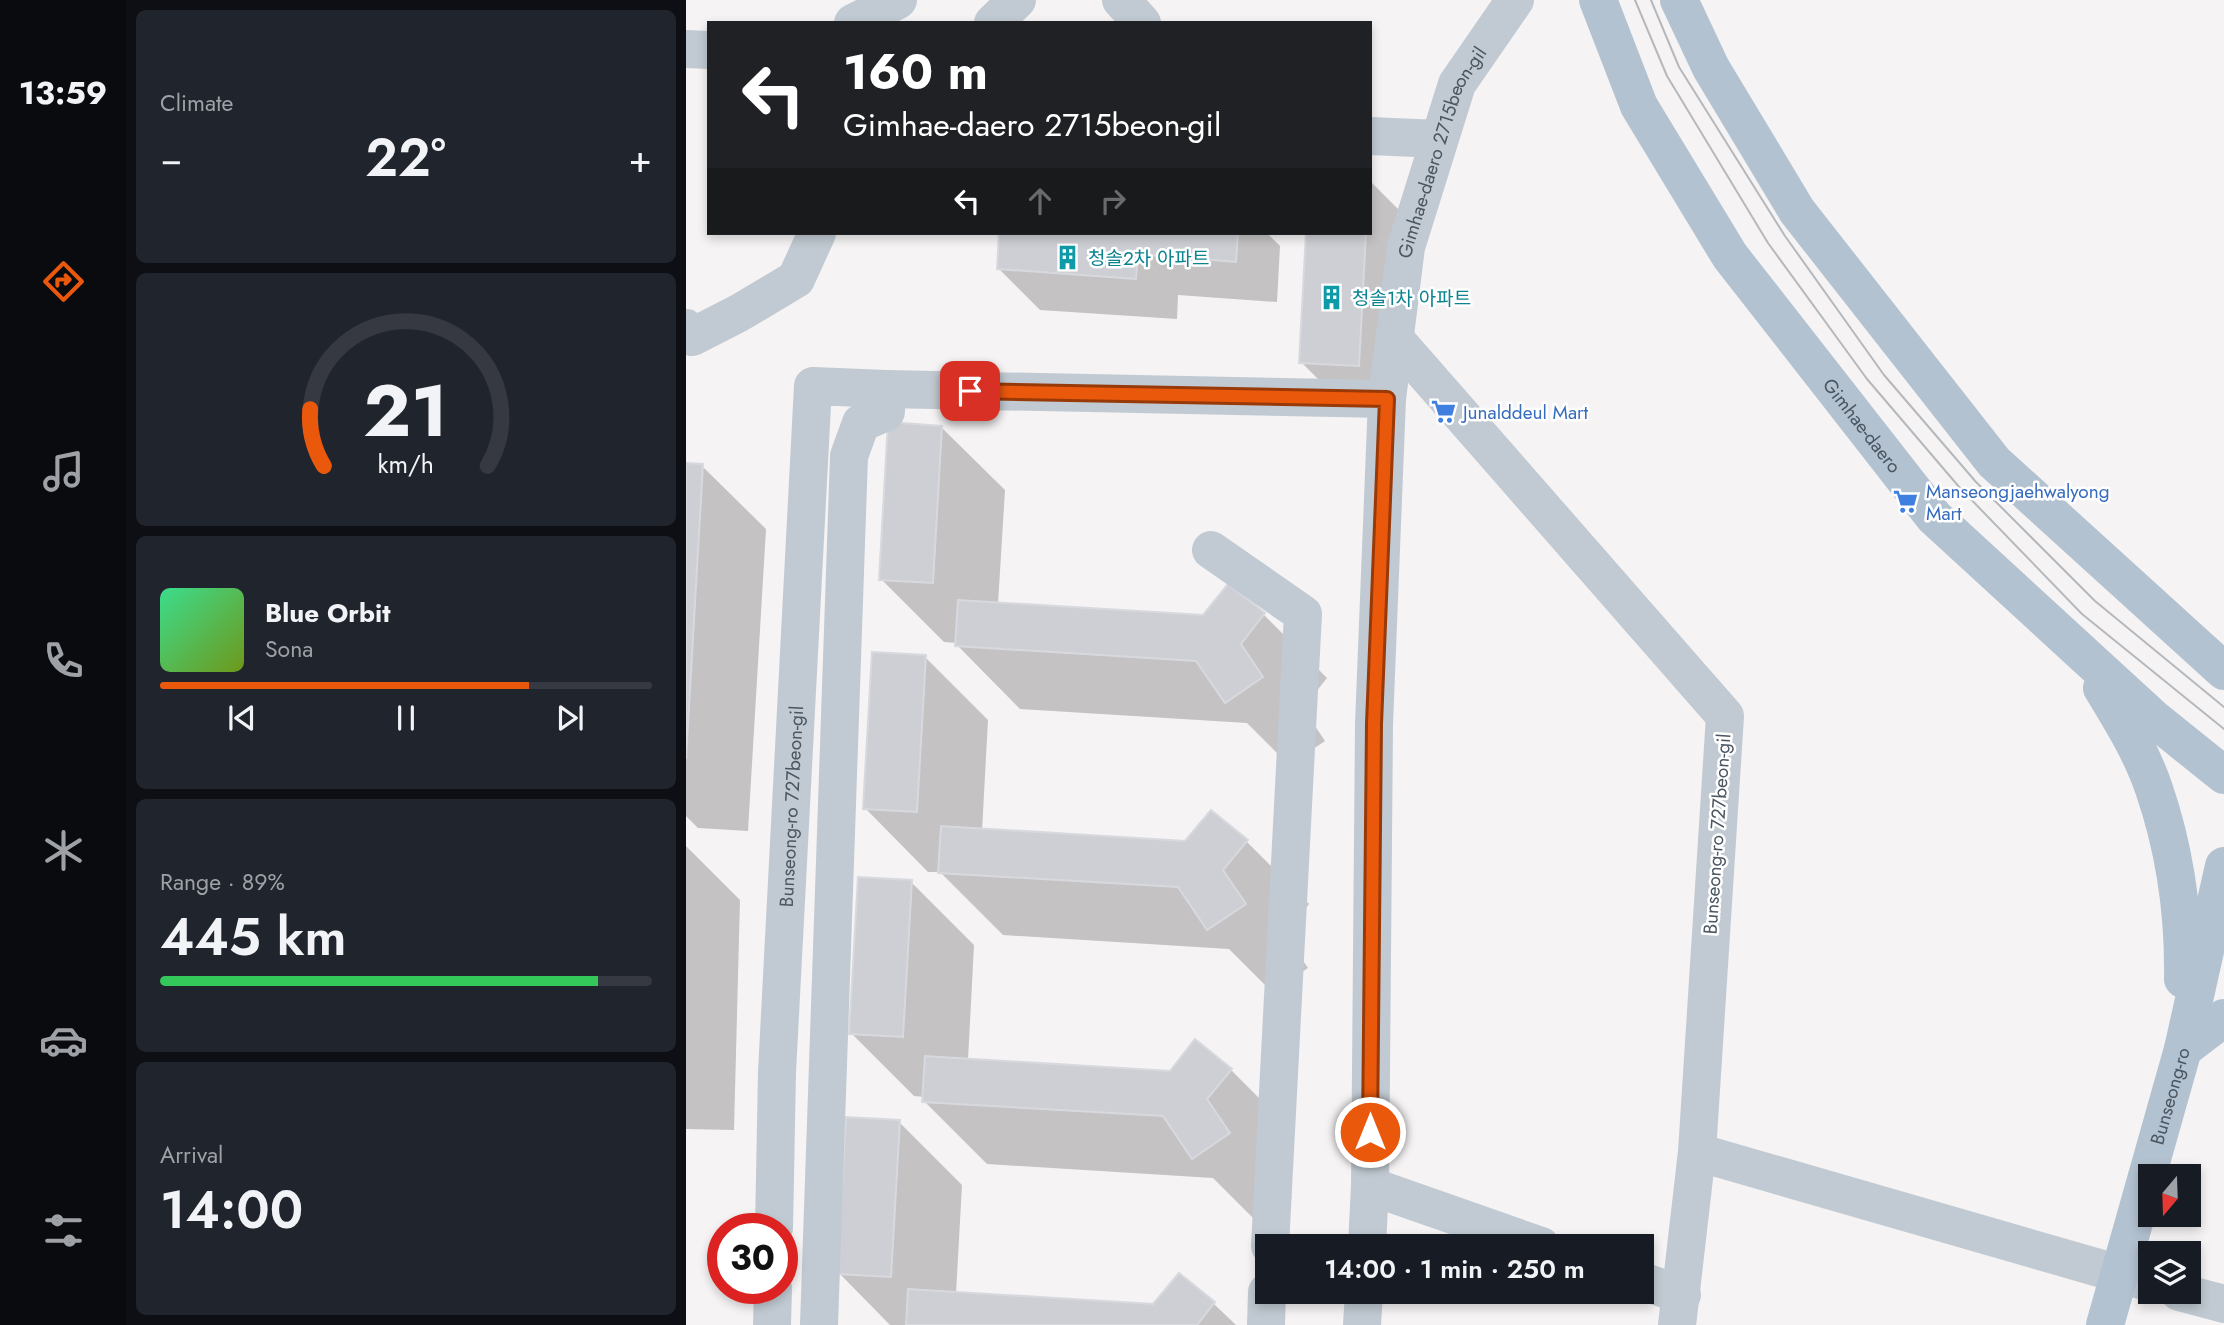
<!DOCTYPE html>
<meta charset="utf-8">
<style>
:root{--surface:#171b24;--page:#20242c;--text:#f1f3f6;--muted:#9ea1a6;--line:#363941;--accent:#ea580c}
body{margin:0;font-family:Jost,"Noto Sans KR",sans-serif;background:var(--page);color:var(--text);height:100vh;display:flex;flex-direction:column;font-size:26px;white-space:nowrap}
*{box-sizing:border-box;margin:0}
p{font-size:23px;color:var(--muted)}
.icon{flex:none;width:38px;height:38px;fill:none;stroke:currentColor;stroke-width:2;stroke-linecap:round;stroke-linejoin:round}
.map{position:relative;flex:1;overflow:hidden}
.sheet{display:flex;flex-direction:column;gap:10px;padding:10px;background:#0d0f14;width:560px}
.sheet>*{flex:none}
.banner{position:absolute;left:21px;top:21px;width:665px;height:214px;border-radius:0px;box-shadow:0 4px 10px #0003;background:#202124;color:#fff;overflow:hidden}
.needle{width:46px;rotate:199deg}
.controls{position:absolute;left:1452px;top:1164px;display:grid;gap:14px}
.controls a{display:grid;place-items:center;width:63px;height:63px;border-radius:0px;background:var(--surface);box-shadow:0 4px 10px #0003;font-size:35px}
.speed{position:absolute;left:21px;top:1213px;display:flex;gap:14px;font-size:35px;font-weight:700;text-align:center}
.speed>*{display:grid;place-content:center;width:91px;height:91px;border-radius:50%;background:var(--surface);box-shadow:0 4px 10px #0003;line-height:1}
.speed .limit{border:10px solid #d22;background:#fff;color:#111}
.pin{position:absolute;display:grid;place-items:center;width:60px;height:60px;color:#fff;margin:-30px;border-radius:14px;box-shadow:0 4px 10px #0006}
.me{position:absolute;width:77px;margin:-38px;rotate:0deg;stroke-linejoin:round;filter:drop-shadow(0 0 5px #0008)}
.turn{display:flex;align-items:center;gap:24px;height:147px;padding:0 21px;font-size:32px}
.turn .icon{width:91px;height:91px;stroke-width:2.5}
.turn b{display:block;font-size:49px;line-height:60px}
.lanes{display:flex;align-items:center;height:66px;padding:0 21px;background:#0003;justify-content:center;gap:35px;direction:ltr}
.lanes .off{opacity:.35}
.big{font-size:52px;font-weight:600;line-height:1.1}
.sheet .card{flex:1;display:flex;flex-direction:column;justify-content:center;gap:10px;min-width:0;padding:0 24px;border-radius:10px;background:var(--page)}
.sheet .dial{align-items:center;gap:0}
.dial svg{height:182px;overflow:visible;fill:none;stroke:var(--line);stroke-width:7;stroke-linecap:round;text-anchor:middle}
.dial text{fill:var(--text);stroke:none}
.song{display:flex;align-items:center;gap:21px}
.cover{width:84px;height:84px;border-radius:10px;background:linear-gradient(135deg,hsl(150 70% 55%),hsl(80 70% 35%))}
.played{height:7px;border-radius:4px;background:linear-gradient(90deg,var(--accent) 75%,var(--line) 75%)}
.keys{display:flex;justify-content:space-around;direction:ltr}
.heat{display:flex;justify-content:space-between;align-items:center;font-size:38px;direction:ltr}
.charge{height:10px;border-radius:5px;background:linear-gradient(90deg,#34c759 89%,var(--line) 0)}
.trip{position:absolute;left:569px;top:1234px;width:399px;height:70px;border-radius:0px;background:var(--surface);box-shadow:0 4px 10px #0003;font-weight:600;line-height:70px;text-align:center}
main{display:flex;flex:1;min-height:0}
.dock{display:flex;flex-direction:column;width:126px;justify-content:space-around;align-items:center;background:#090b0e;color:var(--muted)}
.dock .icon{width:49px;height:49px}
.dock .active{color:var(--accent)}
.dock b{font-size:32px;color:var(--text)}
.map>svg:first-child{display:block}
.shadow{fill:#0003}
.building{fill:#cdcfd5;stroke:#d7d9de;stroke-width:2}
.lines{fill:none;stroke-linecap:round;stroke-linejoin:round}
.minor{stroke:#c1cad2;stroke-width:38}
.major{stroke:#b3c2d1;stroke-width:38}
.tram{stroke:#b5b8bd;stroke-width:2}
.route-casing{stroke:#983908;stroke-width:18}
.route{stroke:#ea580c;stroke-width:12}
.labels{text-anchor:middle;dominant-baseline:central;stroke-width:5;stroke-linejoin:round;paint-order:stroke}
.street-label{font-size:19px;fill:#4a5661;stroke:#fff}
.culture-label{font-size:19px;fill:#0d838f;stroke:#fff;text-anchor:start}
.shop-label{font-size:19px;fill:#366cbe;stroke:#fff;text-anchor:start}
</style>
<main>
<nav class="dock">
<b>13:59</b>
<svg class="icon active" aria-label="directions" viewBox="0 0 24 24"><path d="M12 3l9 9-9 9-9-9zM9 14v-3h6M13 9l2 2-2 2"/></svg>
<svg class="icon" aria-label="music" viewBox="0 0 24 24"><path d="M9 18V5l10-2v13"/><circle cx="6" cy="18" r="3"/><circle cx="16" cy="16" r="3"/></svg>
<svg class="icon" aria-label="phone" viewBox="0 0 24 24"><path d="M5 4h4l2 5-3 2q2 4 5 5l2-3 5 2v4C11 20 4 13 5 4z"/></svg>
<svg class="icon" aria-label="climate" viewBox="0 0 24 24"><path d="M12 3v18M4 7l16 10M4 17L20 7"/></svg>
<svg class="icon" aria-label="car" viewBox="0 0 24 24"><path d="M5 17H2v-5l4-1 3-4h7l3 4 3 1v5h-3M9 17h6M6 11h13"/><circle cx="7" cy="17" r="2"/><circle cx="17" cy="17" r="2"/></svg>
<svg class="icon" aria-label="filters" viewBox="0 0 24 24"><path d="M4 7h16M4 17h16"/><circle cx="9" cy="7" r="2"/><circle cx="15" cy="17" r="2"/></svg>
</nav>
<section class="sheet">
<div class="card"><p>Climate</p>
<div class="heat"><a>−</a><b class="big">22°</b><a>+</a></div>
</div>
<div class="card dial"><svg viewBox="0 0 100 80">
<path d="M14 69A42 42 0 1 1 86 69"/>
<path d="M14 69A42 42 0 0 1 8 44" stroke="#ea580c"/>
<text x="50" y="56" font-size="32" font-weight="700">21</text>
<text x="50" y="72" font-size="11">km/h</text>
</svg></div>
<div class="card">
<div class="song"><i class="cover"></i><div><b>Blue Orbit</b><p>Sona</p></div></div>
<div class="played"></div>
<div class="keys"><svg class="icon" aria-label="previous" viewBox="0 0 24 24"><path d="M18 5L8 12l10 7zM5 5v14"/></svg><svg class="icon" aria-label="pause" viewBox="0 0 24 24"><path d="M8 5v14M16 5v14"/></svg><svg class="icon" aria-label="next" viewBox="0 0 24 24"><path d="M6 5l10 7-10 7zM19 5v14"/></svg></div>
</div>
<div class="card"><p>Range · 89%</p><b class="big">445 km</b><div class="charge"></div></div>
<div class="card"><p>Arrival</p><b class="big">14:00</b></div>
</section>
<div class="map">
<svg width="1538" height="1325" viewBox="0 0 1538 1325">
<rect width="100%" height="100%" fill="#f5f3f3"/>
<path class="shadow" d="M684 181 723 220 714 407 656 403 615 362 621 233H684Z
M315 233H581L594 246 591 302 492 295 491 319 354 310 313 269Z
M255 427 319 490 312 604 518 617 578 615 641 678 617 708 639 741 603 765 561 723 334 709 271 645V643L258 642 195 579Z
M0 465 16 466 80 529 62 831 12 828 0 816Z
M239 657 302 720 296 831 500 843 560 841 623 904 599 934 622 968 586 992 543 949 317 935 254 872H242L179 808Z
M0 846 54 900 48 1130 0 1129Z
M225 882 288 945 282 1060 485 1072 545 1070 608 1133 583 1163 606 1197 570 1221 527 1178 301 1164 238 1101V1097L228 1096 165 1033Z
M213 1122 276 1185 270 1294 468 1306 493 1275 528 1304 550 1325H204L153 1273Z"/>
<path class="building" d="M313 233H552L550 262 452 254 450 279 311 269Z
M620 233H680L673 366 613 363Z
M202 422 256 426 247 583 193 580Z
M0 463 17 464 0 759Z
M542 584 579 613 555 644 577 677 539 703 510 661 269 646 272 600 517 615Z
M186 652 240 655 231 812 177 809Z
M525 810 562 840 537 870 560 904 521 930 492 887 252 873 255 826 499 841Z
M172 877 226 880 217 1037 163 1034Z
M509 1039 546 1069 521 1099 544 1133 506 1159 477 1116 236 1102 239 1056 484 1071Z
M160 1117 214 1120 205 1277 151 1274Z
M493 1273 529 1302 511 1325H220L222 1289 467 1304Z"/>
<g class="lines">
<g class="minor">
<path d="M435 0 456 23"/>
<path d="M167 23 212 0"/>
<path d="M307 23 331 0"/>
<path d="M0 49 23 50"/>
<path d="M684 136 753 139"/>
<path d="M0 328 6 337 53 313 110 279 131 233"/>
<path d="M709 339 1039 716 1011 1152 991 1325"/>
<path d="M525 550 617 614 584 1246"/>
<path d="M1011 1152 1465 1283"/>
<path d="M684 1186 855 1246"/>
<path id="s1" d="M88 1228 91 1072 127 386 200 389 701 399"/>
<path id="s2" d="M681 1246 684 1186 688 724 701 399 720 247 771 84 829 0"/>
<path d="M956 1281 996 1295"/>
<path d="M1493 1292 1538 1304"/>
<path d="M86 1325 87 1288"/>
<path d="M133 1325 163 456 175 423 200 412V389"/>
<path d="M580 1325 581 1292"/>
<path d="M676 1325 678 1292"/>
</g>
<g class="major">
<path id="s3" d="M912 0 953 106 1044 256 1248 517 1467 718 1538 775"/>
<path d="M993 0 1025 68 1111 211 1308 462 1538 671"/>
<path d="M1416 688C1436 721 1456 753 1468 789 1489 850 1498 915 1497 979"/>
<path d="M1497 1049 1538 1018"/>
<path id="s4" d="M1419 1325 1497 1049 1538 866"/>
</g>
<path class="tram" d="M949 0 981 76 1082 243 1181 379 1274 488 1396 614 1538 729
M965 0 993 67 1099 236 1198 375 1290 482 1409 601 1538 707"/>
</g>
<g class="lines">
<defs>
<path id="route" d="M284 391 701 399 688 724 684 1132"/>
</defs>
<use href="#route" class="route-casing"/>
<use href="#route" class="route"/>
</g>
<defs>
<symbol id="building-bare" viewBox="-9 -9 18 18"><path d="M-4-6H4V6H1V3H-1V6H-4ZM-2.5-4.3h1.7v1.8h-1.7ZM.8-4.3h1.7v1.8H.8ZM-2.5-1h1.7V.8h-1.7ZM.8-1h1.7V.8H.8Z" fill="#0f9aa8" stroke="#fff" stroke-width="2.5" paint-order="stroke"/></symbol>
<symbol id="supermarket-bare" viewBox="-9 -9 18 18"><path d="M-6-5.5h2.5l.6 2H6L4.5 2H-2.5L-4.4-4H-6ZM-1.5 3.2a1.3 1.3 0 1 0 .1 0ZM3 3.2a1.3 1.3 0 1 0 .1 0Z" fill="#3f7fe0" stroke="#fff" stroke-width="2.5" paint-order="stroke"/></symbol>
</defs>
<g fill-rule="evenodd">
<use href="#building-bare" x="364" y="240" width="35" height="35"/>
<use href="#building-bare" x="628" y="280" width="35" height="35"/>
<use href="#supermarket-bare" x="740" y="394" width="35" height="35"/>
<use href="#supermarket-bare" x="1202" y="484" width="35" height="35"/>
</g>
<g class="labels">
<g class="street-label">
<text stroke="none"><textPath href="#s2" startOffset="1102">Gimhae-daero 2715beon-gil</textPath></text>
<text stroke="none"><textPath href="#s3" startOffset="504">Gimhae-daero</textPath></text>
<text stroke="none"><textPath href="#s1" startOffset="422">Bunseong-ro 727beon-gil</textPath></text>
<text transform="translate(1031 834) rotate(-86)">Bunseong-ro 727beon-gil</text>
<text stroke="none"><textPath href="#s4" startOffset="238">Bunseong-ro</textPath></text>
</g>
<g class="culture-label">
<text x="402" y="258">청솔2차 아파트</text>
<text x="666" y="298">청솔1차 아파트</text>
</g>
<g class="shop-label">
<text x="777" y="412">Junalddeul Mart</text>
<text x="1240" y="491">Manseongjaehwalyong<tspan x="1240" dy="22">Mart</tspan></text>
</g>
</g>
</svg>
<div class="controls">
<a><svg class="needle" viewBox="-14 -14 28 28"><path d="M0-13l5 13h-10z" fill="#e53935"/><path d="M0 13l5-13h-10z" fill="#9ea1a6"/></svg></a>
<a><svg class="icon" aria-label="layers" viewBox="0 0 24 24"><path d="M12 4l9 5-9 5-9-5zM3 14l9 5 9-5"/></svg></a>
</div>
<div class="speed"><div class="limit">30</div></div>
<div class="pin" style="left:284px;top:391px;background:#d93025"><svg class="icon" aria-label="arrive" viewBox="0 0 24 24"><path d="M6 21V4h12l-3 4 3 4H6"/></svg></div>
<svg class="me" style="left:684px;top:1132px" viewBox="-20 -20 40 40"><circle r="17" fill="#ea580c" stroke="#fff" stroke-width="3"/><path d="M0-11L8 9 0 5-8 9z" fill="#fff"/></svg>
<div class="trip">14:00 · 1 min · 250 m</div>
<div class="banner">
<div class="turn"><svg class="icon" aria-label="left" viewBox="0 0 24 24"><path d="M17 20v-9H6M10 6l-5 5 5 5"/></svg><div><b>160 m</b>Gimhae-daero 2715beon-gil</div></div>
<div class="lanes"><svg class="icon" aria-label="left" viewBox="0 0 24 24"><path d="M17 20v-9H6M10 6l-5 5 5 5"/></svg><svg class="icon off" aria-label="ahead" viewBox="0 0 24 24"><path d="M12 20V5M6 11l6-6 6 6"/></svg><svg class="icon off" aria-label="right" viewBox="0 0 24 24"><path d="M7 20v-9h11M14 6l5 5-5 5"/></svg></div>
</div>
</div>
</main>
